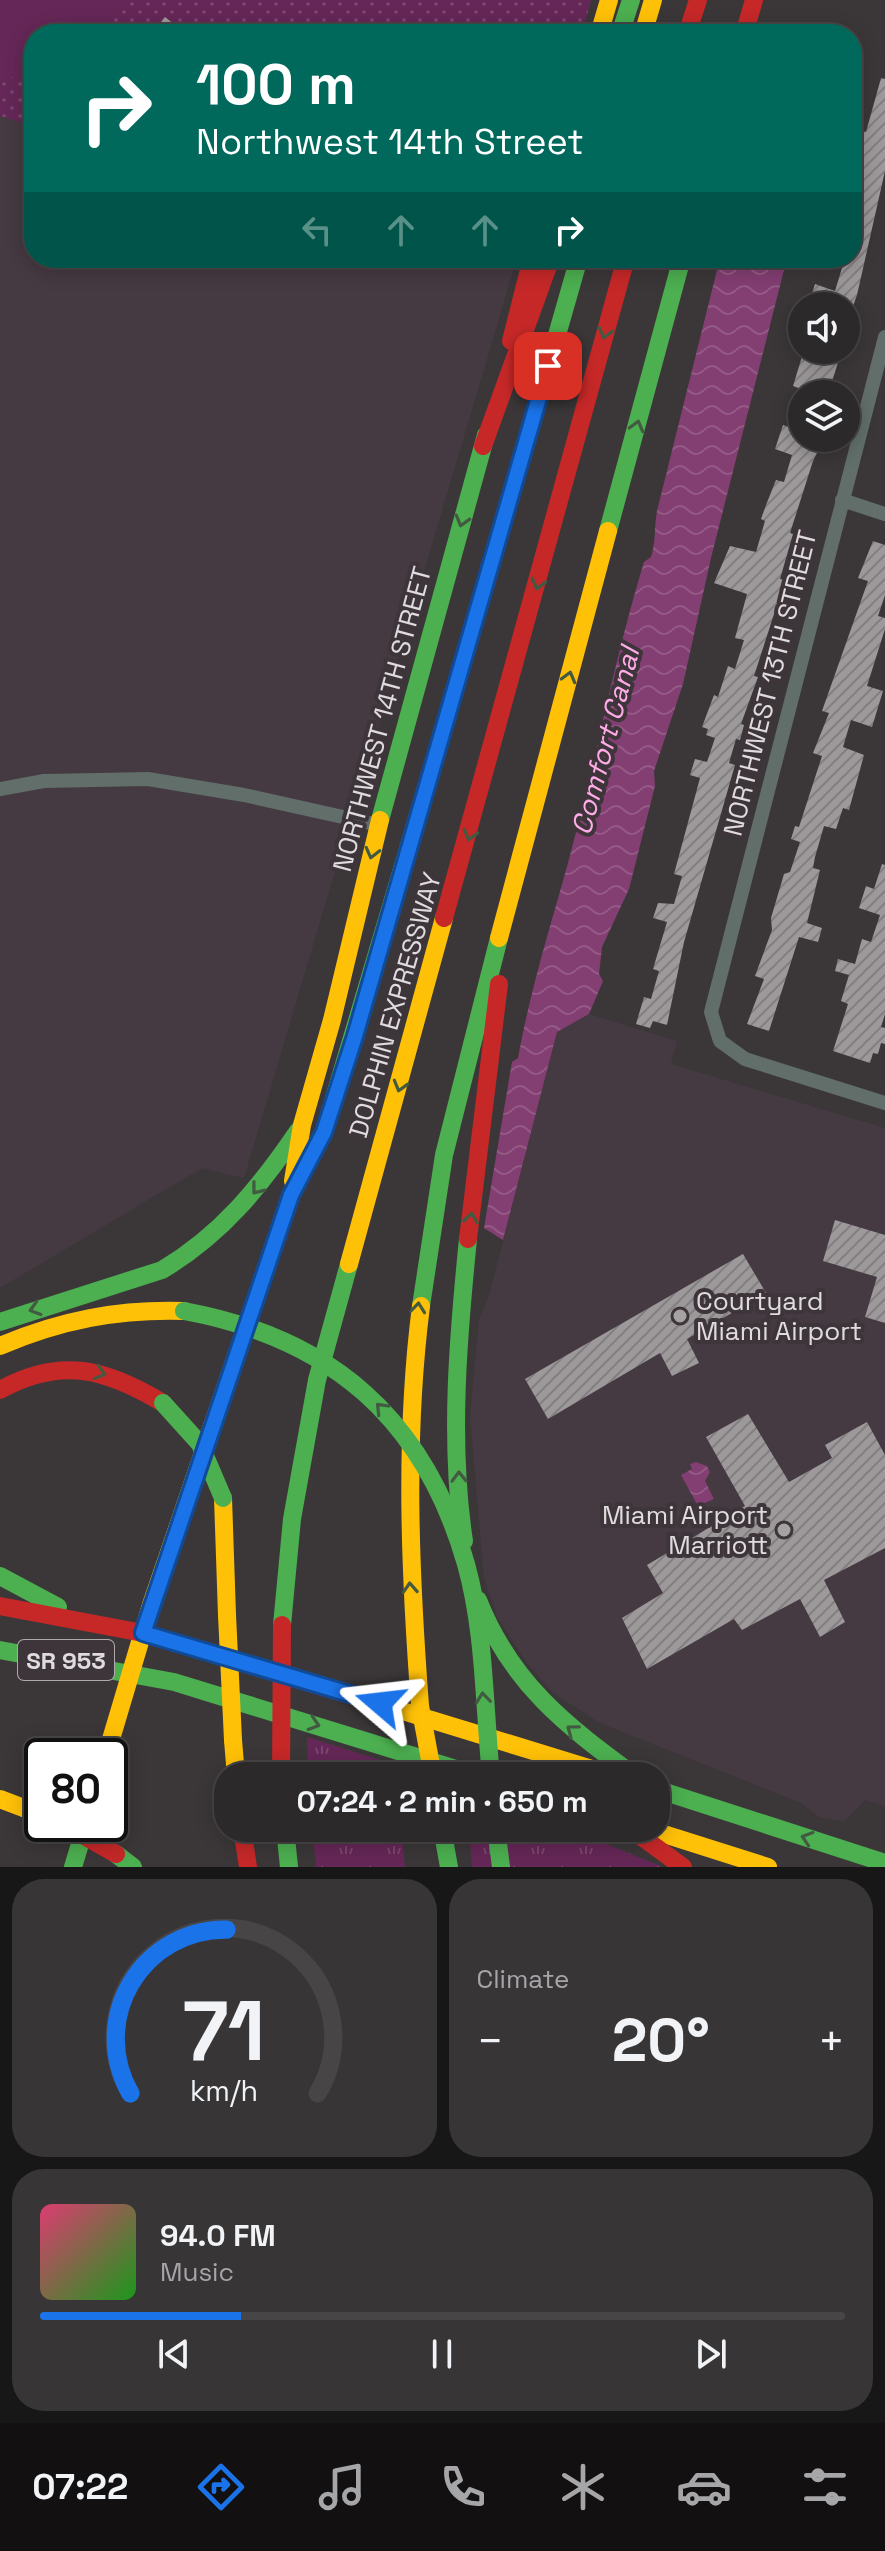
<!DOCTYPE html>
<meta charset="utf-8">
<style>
:root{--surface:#2c292b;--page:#383537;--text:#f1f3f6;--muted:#a6a6a9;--line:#484547;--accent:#1a73e8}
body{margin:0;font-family:"Space Grotesk",sans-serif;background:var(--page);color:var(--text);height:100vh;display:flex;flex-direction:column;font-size:30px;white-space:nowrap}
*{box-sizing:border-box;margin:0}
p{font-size:26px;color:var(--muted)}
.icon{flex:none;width:44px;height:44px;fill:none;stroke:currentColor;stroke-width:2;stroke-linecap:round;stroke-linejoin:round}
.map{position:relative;height:1867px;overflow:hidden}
.sheet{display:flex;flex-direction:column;gap:12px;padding:12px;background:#181718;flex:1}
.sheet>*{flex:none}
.top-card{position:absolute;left:24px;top:24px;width:838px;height:244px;border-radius:32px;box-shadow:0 4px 20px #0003,0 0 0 2px var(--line);background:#00695c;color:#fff;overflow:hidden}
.controls{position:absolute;left:788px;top:292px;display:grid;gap:16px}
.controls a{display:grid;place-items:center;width:72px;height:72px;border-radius:50%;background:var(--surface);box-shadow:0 4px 20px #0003,0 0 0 2px var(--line);font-size:40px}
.speed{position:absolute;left:24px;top:1738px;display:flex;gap:16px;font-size:40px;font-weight:700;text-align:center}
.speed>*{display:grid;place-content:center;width:104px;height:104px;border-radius:50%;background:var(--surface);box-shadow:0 4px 20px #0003,0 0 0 2px var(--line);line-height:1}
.speed .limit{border:4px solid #111;border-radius:12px;background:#fff;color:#111}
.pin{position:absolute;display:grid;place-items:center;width:68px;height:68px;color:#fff;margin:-34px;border-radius:16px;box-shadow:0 4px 12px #0006}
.me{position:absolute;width:88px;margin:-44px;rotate:287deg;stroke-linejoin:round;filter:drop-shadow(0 0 6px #0008)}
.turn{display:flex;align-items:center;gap:28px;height:168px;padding:0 40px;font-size:36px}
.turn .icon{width:104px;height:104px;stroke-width:2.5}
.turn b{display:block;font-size:56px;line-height:68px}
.lanes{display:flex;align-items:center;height:76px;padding:0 40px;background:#0003;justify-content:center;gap:40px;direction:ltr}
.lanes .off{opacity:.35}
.big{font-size:60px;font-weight:700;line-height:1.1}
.sheet .card{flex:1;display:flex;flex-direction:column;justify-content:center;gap:12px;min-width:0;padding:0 28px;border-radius:32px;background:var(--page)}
.sheet .dial{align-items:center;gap:0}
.dial svg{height:208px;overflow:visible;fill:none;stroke:var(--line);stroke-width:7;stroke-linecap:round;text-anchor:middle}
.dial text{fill:var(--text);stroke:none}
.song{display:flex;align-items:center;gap:24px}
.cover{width:96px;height:96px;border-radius:12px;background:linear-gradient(135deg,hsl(340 70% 55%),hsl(120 70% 35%))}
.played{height:8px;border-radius:4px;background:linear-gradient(90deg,var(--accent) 25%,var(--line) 25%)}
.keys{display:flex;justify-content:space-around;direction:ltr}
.heat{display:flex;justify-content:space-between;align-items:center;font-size:44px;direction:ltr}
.sheet .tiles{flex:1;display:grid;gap:12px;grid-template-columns:1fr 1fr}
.card:last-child{grid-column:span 2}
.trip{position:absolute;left:214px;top:1762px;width:456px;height:80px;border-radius:32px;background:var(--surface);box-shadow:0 4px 20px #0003,0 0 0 2px var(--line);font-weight:700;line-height:80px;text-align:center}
.menu{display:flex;height:128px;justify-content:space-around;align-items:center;background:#121011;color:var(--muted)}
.menu .icon{width:56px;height:56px}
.menu .current{color:var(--accent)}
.menu b{font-size:36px;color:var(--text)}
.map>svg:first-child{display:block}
.built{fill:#453942}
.grass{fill:url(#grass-tufts)}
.park{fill:url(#park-dots)}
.pitch{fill:#652757}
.water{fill:url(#water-waves)}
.building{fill:url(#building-hatch)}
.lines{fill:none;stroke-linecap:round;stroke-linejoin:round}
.street{stroke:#616e69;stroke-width:14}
.fast{stroke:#4caf50;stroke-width:18}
.slow{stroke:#ffc107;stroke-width:18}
.jam{stroke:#c62828;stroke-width:18}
.fast-bridge{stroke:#4caf50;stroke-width:18}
.slow-bridge{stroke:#ffc107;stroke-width:18}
.jam-bridge{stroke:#c62828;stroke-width:18}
.oneway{stroke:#425a41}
.route-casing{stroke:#114b97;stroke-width:20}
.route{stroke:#1a73e8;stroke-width:14}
.poi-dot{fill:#a6a2a4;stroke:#3d353a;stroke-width:3}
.labels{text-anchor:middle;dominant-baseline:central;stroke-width:8;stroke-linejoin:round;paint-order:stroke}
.shield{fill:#3d353a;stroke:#afa9ad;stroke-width:2}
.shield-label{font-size:24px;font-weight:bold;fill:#e0dbde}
.street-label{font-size:26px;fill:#e0dbde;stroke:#3d353a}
.poi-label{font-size:26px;fill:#e0dbde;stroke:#3d353a;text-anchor:start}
.water-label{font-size:28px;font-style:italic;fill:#ffabe7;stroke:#3d353a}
</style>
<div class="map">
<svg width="885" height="1867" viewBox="0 0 885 1867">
<defs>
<pattern id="grass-tufts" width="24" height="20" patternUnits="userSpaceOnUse" patternTransform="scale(2)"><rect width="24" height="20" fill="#652757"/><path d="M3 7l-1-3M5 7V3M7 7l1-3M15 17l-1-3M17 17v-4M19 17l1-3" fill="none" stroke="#7b466f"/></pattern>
<pattern id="park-dots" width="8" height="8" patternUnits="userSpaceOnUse" patternTransform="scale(2)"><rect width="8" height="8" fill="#652757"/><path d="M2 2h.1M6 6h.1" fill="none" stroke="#7b466f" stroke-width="1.8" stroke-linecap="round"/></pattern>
<pattern id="water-waves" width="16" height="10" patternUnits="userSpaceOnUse" patternTransform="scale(2)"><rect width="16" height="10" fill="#833e72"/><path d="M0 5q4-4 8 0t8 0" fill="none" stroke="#945986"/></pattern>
<pattern id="building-hatch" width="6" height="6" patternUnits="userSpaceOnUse" patternTransform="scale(2)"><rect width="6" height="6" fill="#9d999b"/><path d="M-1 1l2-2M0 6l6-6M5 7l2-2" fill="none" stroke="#827f81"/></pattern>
</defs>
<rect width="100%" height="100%" fill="#3b3739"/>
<path class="built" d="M0 116 34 123V258H517L244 1178 202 1168 0 1288Z
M589 1014 677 1041 671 1064 885 1128V1806L865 1800 844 1821 819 1817 801 1803 600 1723 553 1693 527 1663 498 1619 484 1578 470 1416 479 1319 489 1296 557 1032Z"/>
<path class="grass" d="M307 1737 396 1765 397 1776H308Z
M312 1828H401L405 1867H316Z
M469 1828H567L663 1867H472Z"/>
<path class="park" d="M0 0H591L582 34H34V123L31 125 0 116Z"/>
<path class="pitch" d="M0 0H126L101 34H34V74L0 79Z"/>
<path class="water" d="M720 258H787L711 558 683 684 654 771 655 786 629 889 602 947 599 974 603 981 589 1014 557 1032 503 1240 484 1228 512 1062 518 1058C530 991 550 928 568 863 595 763 614 660 644 562L651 557C656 541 654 528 657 511Z
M696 1462 707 1466 710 1472 705 1481 714 1499 698 1506 681 1475 692 1469 690 1464Z"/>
<path class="building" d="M165 17 187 34H152Z
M881 78 885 79V171L857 295 853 306H808L815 284 835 291 845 258H852V177L862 144 856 142 860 130 866 132Z
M804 350H842L828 394H799L801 389 793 386Z
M799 396H802V438L823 441 813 461 790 533 793 534 780 579 785 580 754 676 758 677 741 724 744 725 740 740 736 739 729 763 735 765 684 942 667 1025 653 1021 650 1028 636 1024 644 997 651 999 659 971 653 969 667 922 653 918 658 903 674 904 682 876 674 874 700 778 690 775 695 759 707 762 715 738 706 735 708 729 702 727 714 695 718 697 728 666 735 669 744 640 735 638 747 594 714 583 730 546 756 552 765 521 761 519 766 505 776 480 784 482 792 455 775 449 783 425 789 427Z
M873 541 885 545V595L878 616 885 618V629L867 686 883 691 872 727 851 720 843 747 864 755 849 810 843 808 836 829 824 826 815 857 813 868 820 870 807 923 822 928 818 942 799 937 769 1031 747 1024 764 979 755 976 772 930 771 918 784 874 790 872 800 842 791 839 795 826 799 827 822 756 813 753 829 713 822 711 868 581 858 578Z
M882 864 885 865V1014L881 1027 885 1028V1044L881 1043 878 1054 873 1053 870 1063 833 1051 848 1004 841 1001 849 975 835 971 838 959 855 964 862 939 871 942 880 915 859 908 866 886 874 889Z
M835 1220 885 1235V1323L865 1317 877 1277 823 1261Z
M743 1254 766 1293 687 1339 699 1363 672 1376 660 1353 548 1419 525 1379Z
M748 1414 789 1482 832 1458 825 1445 867 1422 885 1455V1548L824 1580 845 1622 820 1637 800 1599 742 1630 734 1619 647 1669 622 1618 663 1593 647 1565 745 1506 706 1437Z"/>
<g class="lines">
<path class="street" d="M885 337 711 1012 720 1041 745 1059 885 1103
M842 500 885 514
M0 789 44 781 148 779 244 795 379 825"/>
<path class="fast" d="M620 34 631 0
M547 370 579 258
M608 531 682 258
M380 820 486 435
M421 1306 444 1155 499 938
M0 1322 162 1270C221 1235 260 1187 298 1131
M235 1359 291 1195 324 1132 424 795
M464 1541C449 1443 458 1338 468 1239
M0 1576 58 1607
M478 1600C511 1683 565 1725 635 1776
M282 1625 292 1519 317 1380 349 1264
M0 1650 174 1682 479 1776
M656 1789 885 1863
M285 1828 289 1867
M442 1828 449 1867
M496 1828 501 1867
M116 1854 133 1867
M73 1867 86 1824"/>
<path class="slow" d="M599 34 609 0
M643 34 653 0
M499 938 608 531
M293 1181 302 1125 332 1020 380 820
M349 1264 444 918
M0 1346C61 1320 118 1309 184 1311
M223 1498 227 1615
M360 1698 615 1776
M420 1706C410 1573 404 1439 421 1306
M233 1740 236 1776
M106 1756 151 1605 235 1359
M0 1799 42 1815
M645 1828 768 1867"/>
<path class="jam" d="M687 34 698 0
M744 34 754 0
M511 341 532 258
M483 446 551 258
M424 795 547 370
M444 918 626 258
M468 1239 499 984
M0 1390C61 1356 106 1369 163 1403
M0 1606 143 1633 360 1698
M242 1828 248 1867
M635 1832 683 1867"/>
<path class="fast-bridge" d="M184 1311C331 1338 424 1418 466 1564 485 1632 484 1706 491 1776
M163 1403 200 1444 223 1498"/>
<path class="slow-bridge" d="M227 1615 233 1740
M420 1706 433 1776"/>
<path class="jam-bridge" d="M281 1776 282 1625
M63 1824 116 1854"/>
</g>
<defs><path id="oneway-chevron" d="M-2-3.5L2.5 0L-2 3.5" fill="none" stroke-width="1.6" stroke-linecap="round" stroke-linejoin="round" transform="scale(2)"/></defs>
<g class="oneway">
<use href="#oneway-chevron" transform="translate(605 333) rotate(105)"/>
<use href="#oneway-chevron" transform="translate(637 426) rotate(-75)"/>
<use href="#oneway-chevron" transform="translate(462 521) rotate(106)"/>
<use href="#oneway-chevron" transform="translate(538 584) rotate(105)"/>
<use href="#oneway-chevron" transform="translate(569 677) rotate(-75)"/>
<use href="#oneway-chevron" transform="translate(470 835) rotate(105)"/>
<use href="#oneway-chevron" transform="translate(372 853) rotate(104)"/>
<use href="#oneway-chevron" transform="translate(400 1086) rotate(106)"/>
<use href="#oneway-chevron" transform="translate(257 1189) rotate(128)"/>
<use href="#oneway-chevron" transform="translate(471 1218) rotate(-82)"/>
<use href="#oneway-chevron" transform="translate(418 1308) rotate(-84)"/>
<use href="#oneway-chevron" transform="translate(35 1309) rotate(163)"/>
<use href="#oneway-chevron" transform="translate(100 1373) rotate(16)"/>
<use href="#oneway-chevron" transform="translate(381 1408) rotate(-134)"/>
<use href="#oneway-chevron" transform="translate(459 1477) rotate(-91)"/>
<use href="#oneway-chevron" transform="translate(410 1588) rotate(-93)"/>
<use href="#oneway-chevron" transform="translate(483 1698) rotate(-96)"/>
<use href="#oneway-chevron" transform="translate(314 1724) rotate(17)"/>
<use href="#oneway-chevron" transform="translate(572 1730) rotate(-143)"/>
<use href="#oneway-chevron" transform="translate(807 1838) rotate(-162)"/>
</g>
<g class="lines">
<defs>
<path id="route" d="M380 1703 143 1633 291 1195 324 1132 355 1036 548 366"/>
</defs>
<use href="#route" class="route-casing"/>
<use href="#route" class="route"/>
</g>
<g class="poi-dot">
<circle cx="680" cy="1316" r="8"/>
<circle cx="784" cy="1530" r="8"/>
</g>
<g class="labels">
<rect class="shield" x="18" y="1640" width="96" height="40" rx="6"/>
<g class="shield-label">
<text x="66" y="1660">SR 953</text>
</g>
<g class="street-label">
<text transform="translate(770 683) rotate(-76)">NORTHWEST 13TH STREET</text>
<text transform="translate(382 719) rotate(-75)">NORTHWEST 14TH STREET</text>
<text transform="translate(395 1005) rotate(-74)">DOLPHIN EXPRESSWAY</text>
</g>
<g class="poi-label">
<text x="696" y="1301">Courtyard<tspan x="696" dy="30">Miami Airport</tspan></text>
<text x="768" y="1515" text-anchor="end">Miami Airport<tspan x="768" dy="30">Marriott</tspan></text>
</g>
<g class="water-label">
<text transform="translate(605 741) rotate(-75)">Comfort Canal</text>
</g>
</g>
</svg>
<div class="controls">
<a><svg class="icon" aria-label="sound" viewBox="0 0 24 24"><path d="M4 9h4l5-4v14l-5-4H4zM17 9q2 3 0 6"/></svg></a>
<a><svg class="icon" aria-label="layers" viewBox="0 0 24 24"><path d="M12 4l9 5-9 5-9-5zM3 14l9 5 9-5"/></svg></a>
</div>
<div class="speed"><div class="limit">80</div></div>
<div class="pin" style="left:548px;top:366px;background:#d93025"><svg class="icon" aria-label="arrive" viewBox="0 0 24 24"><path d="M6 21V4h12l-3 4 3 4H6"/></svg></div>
<svg class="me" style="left:380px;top:1703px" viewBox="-20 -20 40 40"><path d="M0-17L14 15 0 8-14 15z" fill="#1a73e8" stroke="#fff" stroke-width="4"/></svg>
<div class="trip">07:24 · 2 min · 650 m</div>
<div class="top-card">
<div class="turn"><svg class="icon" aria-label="right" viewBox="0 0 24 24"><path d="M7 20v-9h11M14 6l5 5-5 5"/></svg><div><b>100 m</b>Northwest 14th Street</div></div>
<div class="lanes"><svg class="icon off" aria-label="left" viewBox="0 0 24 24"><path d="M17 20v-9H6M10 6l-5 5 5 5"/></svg><svg class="icon off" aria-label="ahead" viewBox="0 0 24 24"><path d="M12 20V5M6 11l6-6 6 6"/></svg><svg class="icon off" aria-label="ahead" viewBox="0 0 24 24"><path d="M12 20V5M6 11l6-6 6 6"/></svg><svg class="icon" aria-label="right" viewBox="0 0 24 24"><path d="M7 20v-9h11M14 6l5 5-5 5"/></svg></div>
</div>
</div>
<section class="sheet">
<div class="tiles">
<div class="card dial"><svg viewBox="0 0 100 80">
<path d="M14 69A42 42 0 1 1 86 69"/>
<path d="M14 69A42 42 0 0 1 51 6" stroke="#1a73e8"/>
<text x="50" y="56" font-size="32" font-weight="700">71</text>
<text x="50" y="72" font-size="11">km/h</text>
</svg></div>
<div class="card"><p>Climate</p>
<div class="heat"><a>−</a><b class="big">20°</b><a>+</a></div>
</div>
<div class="card">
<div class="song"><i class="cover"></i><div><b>94.0 FM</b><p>Music</p></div></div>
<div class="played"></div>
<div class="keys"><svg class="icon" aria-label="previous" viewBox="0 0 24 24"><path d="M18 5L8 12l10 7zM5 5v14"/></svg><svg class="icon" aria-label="pause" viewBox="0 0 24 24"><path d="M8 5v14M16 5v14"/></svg><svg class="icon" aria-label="next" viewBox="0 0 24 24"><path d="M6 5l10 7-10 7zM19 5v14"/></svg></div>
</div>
</div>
</section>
<nav class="menu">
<b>07:22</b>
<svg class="icon current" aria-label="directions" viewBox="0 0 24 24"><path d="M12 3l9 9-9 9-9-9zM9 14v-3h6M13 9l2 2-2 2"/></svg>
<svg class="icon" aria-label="music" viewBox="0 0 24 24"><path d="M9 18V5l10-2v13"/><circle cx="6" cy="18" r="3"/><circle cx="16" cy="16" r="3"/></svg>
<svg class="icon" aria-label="phone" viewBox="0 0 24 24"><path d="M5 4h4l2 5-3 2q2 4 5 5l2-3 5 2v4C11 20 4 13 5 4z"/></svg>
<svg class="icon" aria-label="climate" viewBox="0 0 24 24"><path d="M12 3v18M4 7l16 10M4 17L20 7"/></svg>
<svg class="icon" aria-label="car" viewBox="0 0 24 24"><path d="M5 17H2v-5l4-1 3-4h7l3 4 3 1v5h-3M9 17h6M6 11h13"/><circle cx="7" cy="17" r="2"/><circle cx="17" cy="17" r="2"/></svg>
<svg class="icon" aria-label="filters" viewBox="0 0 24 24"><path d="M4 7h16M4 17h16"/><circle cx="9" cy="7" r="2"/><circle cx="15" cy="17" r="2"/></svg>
</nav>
